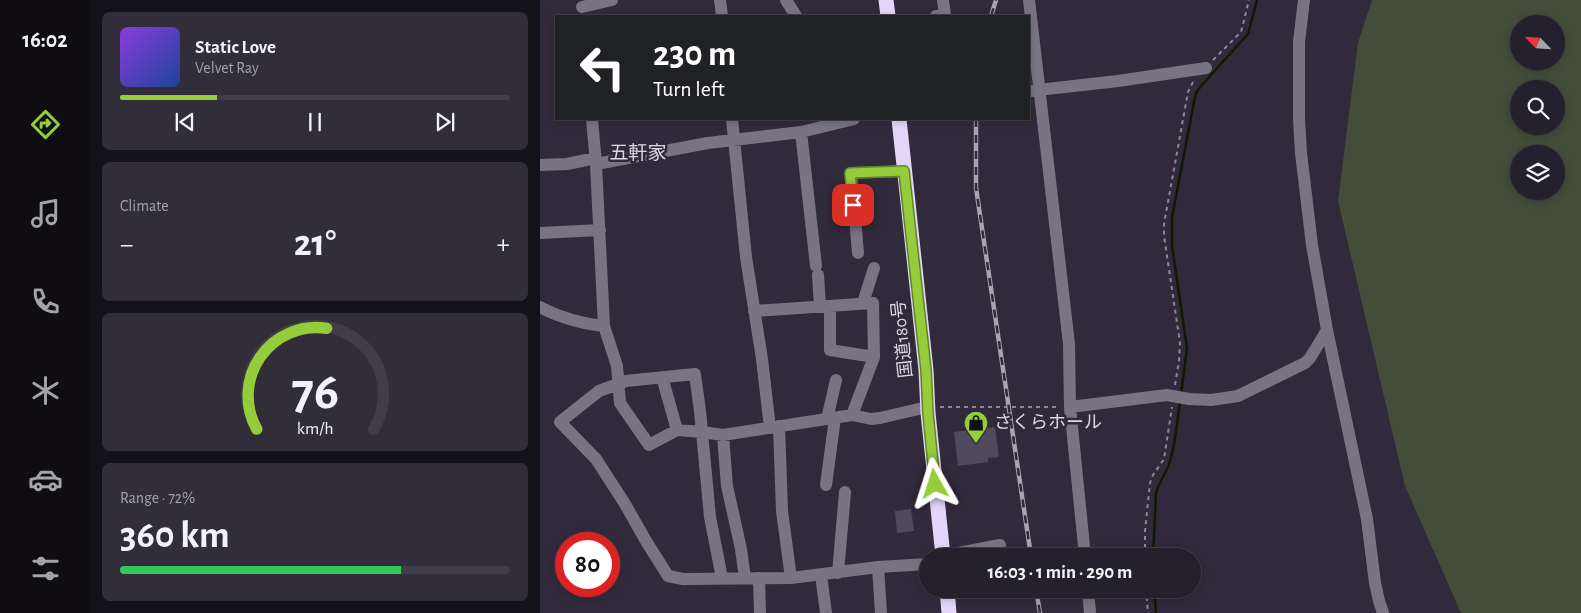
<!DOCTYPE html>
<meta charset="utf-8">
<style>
:root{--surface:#25202d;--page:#312d39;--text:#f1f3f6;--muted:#a3a3aa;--line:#423e49;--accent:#95cc3a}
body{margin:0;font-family:"Alegreya Sans","Noto Sans JP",sans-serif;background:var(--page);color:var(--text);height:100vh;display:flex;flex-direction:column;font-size:19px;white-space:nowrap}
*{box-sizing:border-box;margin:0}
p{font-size:16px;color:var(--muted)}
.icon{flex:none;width:28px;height:28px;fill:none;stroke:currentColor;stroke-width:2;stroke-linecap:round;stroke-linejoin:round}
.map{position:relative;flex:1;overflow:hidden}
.drawer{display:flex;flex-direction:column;gap:12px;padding:12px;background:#141219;width:450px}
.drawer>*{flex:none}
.guide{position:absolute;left:15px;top:15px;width:475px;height:105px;border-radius:0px;box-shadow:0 2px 8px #0003,0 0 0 1px var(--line);background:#202124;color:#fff;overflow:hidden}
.needle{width:32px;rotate:295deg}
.fabs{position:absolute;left:970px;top:15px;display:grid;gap:10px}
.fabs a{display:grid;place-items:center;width:55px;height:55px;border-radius:50%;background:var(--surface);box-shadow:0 2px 8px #0003,0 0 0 1px var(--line);font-size:25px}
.speed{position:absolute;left:15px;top:532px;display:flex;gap:10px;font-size:25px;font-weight:700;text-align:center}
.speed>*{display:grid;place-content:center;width:65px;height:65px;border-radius:50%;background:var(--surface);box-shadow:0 2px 8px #0003,0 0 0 1px var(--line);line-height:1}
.speed .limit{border:8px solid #d22;background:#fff;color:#111}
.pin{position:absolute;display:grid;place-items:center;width:42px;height:42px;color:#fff;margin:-21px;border-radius:10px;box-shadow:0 2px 8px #0006}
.me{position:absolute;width:55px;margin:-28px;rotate:354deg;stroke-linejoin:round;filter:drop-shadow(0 0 4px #0008)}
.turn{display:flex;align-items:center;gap:18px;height:105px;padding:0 15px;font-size:22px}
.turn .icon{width:65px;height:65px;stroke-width:2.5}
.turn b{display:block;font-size:35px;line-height:42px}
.big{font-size:38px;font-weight:700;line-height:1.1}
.drawer .tile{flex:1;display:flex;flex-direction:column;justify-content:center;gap:8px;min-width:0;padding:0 18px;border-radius:8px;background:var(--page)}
.drawer .dial{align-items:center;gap:0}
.dial svg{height:130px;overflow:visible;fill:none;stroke:var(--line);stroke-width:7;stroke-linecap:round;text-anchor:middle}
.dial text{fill:var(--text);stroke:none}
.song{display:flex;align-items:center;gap:15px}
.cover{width:60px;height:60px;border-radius:8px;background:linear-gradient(135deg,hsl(270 70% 55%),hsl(220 70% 35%))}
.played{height:5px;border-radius:2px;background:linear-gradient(90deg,var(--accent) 25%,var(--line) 25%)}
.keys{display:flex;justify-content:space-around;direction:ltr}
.heat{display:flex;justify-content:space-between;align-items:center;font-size:28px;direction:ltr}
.charge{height:8px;border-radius:4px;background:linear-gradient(90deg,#34c759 72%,var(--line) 0)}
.trip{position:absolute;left:379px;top:548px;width:282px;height:50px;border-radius:25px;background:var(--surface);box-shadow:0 2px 8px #0003,0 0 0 1px var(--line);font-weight:700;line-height:50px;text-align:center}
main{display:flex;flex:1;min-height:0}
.dock{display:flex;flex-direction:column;width:90px;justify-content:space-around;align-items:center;background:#0f0d12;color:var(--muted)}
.dock .icon{width:35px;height:35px}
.dock .selected{color:var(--accent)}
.dock b{font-size:22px;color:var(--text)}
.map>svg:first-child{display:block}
.green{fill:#444d39;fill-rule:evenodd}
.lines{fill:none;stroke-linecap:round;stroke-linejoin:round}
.stream{stroke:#0f1a01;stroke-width:2.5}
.building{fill:#514a5e}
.path{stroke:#8e8897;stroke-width:2;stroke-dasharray:4 4;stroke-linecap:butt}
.minor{stroke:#797482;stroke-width:12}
.highway{stroke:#e3d6f9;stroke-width:15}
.rail-casing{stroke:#a9a4b2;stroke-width:4.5}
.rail{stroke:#312a3c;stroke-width:2.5;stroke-dasharray:8;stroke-linecap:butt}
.route-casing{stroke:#618526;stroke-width:12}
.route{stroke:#95cc3a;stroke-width:9}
.labels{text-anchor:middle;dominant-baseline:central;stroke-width:5;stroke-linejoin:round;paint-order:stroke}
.street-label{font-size:18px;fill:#dcd8e4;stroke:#312a3c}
.poi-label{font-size:18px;fill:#dcd8e4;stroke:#312a3c;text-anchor:start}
.neighbourhood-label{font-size:19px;fill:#dcd8e4;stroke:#312a3c}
</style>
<main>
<nav class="dock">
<b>16:02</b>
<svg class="icon selected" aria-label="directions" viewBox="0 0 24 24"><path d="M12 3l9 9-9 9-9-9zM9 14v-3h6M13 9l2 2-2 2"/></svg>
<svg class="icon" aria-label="music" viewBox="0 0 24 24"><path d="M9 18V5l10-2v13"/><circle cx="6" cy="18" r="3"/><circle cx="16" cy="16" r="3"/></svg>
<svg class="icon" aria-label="phone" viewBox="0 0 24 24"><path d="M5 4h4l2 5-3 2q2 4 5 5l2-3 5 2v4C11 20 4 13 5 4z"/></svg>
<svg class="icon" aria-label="climate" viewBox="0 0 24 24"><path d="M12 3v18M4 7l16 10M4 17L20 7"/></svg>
<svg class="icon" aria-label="car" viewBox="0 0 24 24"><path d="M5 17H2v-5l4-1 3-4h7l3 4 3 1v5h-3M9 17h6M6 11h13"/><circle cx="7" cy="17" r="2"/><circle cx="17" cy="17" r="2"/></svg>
<svg class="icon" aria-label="filters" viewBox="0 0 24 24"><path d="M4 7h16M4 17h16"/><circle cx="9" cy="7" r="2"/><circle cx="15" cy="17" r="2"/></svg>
</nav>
<section class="drawer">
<div class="tile">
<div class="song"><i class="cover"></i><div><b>Static Love</b><p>Velvet Ray</p></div></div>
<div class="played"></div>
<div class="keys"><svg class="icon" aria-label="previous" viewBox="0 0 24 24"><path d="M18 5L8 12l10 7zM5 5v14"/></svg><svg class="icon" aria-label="pause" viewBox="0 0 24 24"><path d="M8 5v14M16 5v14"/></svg><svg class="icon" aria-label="next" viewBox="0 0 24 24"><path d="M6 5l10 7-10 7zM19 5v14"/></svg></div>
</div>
<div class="tile"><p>Climate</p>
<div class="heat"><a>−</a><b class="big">21°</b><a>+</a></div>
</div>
<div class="tile dial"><svg viewBox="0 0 100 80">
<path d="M14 69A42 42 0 1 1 86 69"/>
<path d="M14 69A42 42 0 0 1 57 7" stroke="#95cc3a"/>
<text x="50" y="56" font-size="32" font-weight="700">76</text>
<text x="50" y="72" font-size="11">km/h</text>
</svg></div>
<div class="tile"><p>Range · 72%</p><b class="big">360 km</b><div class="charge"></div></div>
</section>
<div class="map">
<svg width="1041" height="613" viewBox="0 0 1041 613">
<rect width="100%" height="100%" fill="#312a3c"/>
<path class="green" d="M832 0H1041V613H921L865 486 798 201 818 43ZM979 24H1016V61H979ZM979 89H1016V126H979ZM979 154H1016V191H979Z"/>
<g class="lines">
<path class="stream" d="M641 394 647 348 632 246V217L654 102 656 93 661 86 708 34 717 0
M613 556 616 493C619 481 627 473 630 461 636 442 637 421 640 402
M614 589 616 613"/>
</g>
<path class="building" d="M455 427 459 457 448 458V462L418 466 414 432Z
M371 509 374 531 357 533 355 511Z"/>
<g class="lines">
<path class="path" d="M673 60 701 32 709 0
M635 385 639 361 640 343 624 236V224L648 92 654 80
M400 407H520
M605 556V531L610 483 613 475 624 459 632 407
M606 589 608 613"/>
<path class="minor" d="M180 0 182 16
M246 0 256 16
M489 0 529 344 530 407 545 556
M764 0 759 42V119L761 153 772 245 787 330 827 519 835 583 839 601 843 613
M42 7 72 0
M396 16 405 15 403 0
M489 91 578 81 666 68
M52 119 56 164 64 326 77 366 80 403 109 445 137 430 162 432 183 435 312 415 331 419 340 418 387 407
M192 119 206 257 222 359 230 428
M261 132 276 266
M56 164 168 143 261 132 314 119
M0 165 27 164 56 158
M0 233 60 230
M318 253 311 173 364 171
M278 275 280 306
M323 303 334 268
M290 306V350L334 357
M0 307C18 317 43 324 64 326
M214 311 333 303 334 357 312 415
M122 377 137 430
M530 407 627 395 649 399 671 400 685 398 698 396 765 363 770 358 787 330
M287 419 296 380
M239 426 242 511 251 578
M183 435 187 486 201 549 205 578
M286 485 295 418
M403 556 460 545
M338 567 341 613
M298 573 305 492
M281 575 286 613
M182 578 170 517 160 411 155 374 86 381 59 391 20 422 56 459 85 504 106 541 128 576 143 579 251 578 338 567 388 564
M219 578 220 613
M548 589 550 613"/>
<path class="highway" d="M346 0 348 16
M359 119 386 370 388 413 403 556
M407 589 409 613"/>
<defs>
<path id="rail" d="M451 16 456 0
M436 119V188L491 556
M496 589 500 613"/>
</defs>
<use href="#rail" class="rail-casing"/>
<use href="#rail" class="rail"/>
</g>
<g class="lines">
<defs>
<path id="route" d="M313 205 310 173 364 171 386 370 388 413 395 484"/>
</defs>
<use href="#route" class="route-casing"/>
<use href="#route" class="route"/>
</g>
<defs>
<symbol id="shop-pin" viewBox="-11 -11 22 30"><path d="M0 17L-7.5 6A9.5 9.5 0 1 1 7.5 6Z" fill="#95cc3a" stroke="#312a3c"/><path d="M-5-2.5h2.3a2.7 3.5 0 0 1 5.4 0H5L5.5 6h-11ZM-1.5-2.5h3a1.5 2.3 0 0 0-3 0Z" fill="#111"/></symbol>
</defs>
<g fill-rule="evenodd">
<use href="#shop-pin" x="422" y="409" width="28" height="38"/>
</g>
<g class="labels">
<g class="street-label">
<text transform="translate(363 339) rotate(-96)">国道180号</text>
</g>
<g class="poi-label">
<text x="454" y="423">さくらホール</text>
</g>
<g class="neighbourhood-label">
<text x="98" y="153">五軒家</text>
</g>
</g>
</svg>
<div class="fabs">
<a><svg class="needle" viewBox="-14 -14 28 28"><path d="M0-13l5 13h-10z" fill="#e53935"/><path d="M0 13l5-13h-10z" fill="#a3a3aa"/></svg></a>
<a><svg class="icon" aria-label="search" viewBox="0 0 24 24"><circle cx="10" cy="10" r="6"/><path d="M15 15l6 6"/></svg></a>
<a><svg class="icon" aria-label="layers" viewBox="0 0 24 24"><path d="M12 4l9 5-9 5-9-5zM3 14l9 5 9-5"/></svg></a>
</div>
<div class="speed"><div class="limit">80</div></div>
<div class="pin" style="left:313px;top:205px;background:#d93025"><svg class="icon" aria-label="arrive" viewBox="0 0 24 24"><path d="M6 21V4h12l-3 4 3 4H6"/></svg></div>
<svg class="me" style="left:395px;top:484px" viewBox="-20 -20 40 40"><path d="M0-17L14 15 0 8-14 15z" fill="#95cc3a" stroke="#fff" stroke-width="4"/></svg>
<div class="trip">16:03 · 1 min · 290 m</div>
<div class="guide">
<div class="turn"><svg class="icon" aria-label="left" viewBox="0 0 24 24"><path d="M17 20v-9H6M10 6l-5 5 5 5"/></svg><div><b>230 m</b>Turn left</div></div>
</div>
</div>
</main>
